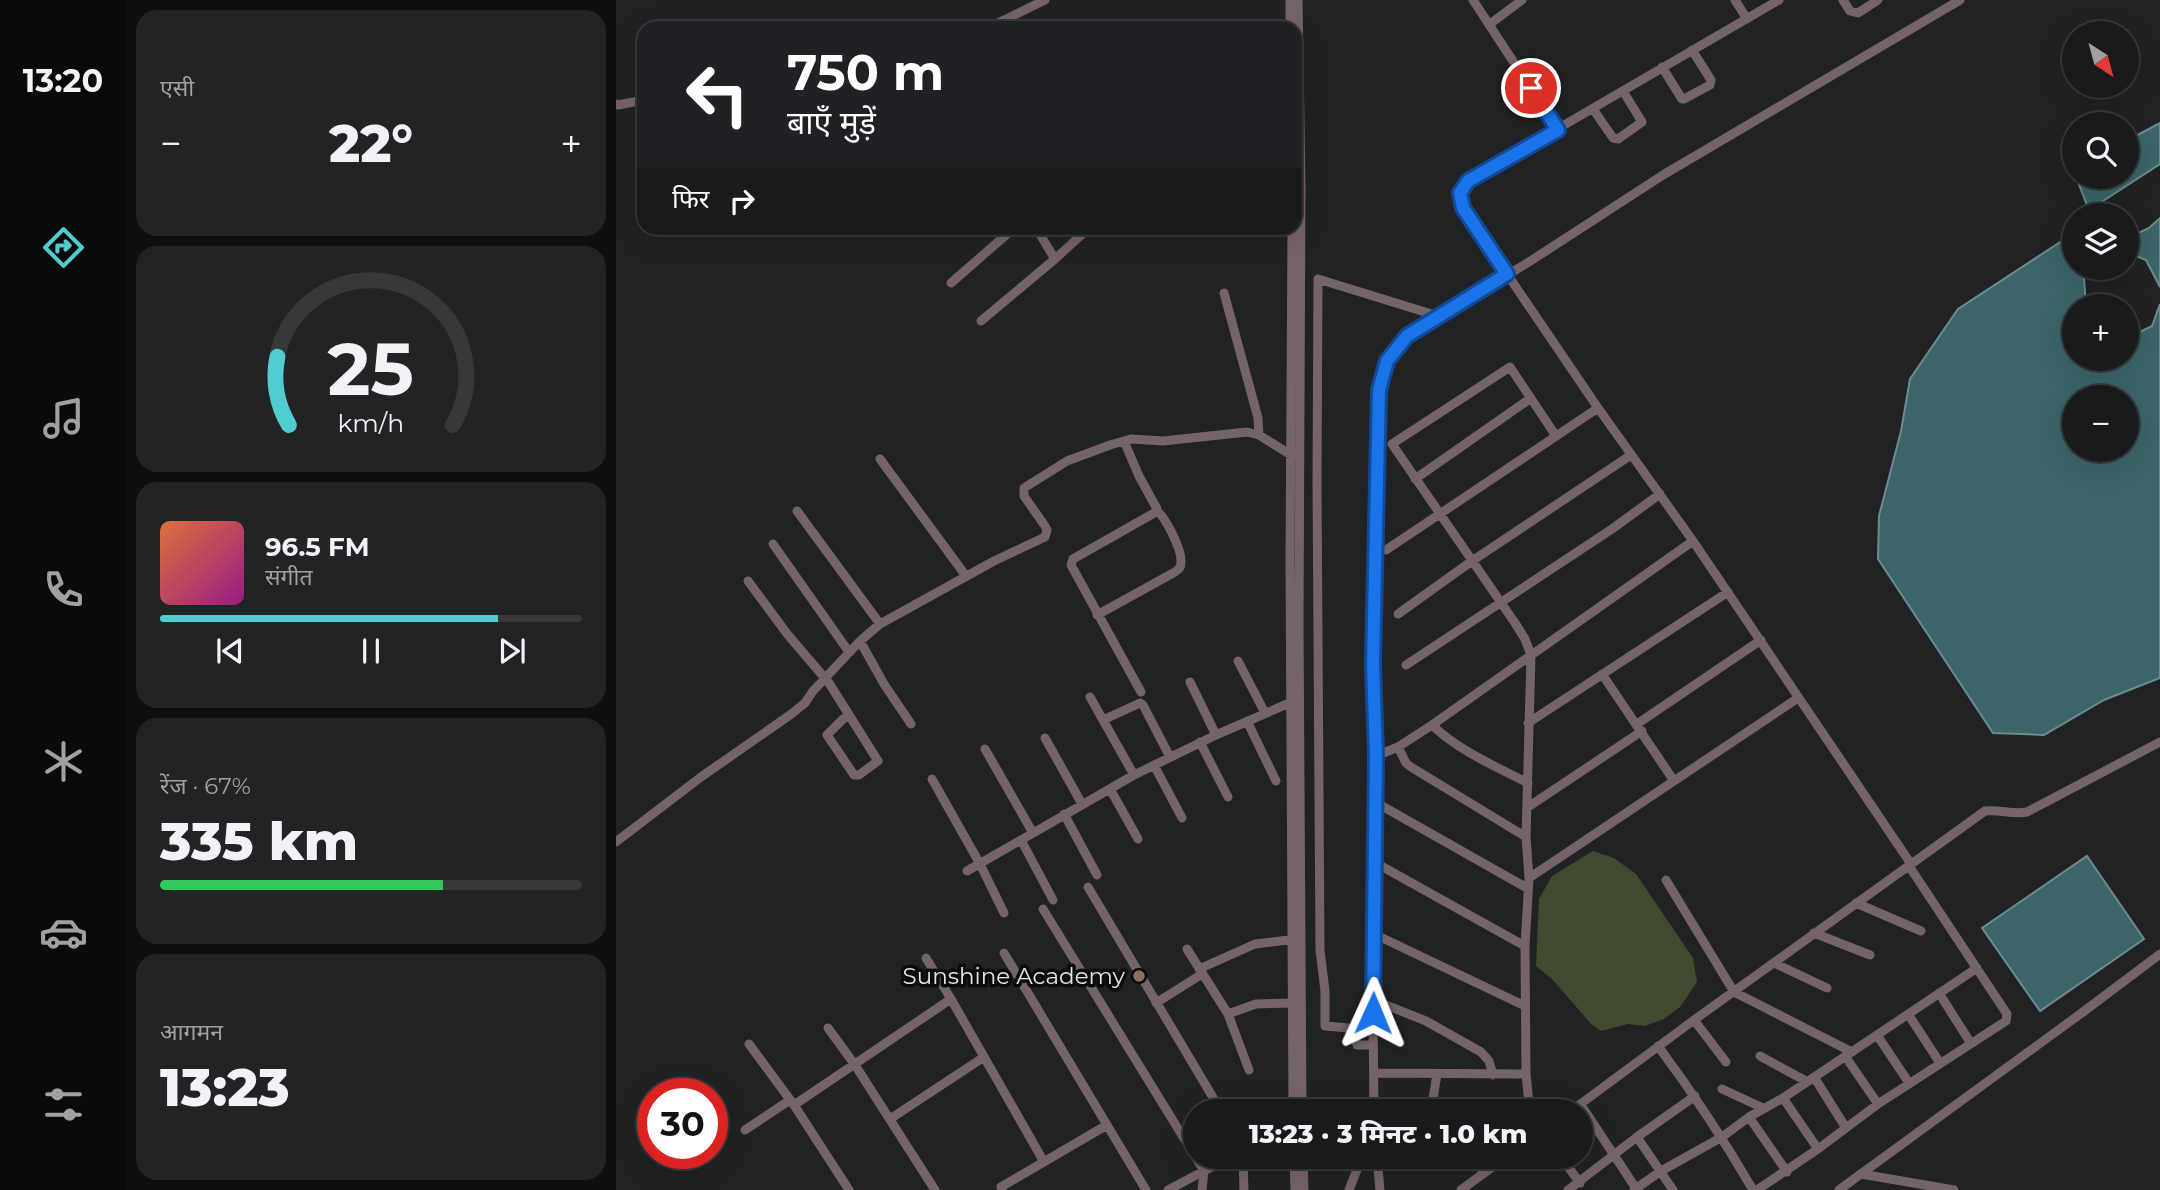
<!DOCTYPE html>
<html lang="hi">
<meta charset="utf-8">
<style>
:root{--surface:#191a1b;--page:#222324;--text:#f1f3f6;--muted:#9fa1a3;--line:#37383a;--accent:#51ccd1}
body{margin:0;font-family:Montserrat,"Noto Sans Devanagari",sans-serif;background:var(--page);color:var(--text);height:100vh;display:flex;flex-direction:column;font-size:26px;white-space:nowrap}
*{box-sizing:border-box;margin:0}
p{font-size:23px;color:var(--muted)}
.icon{flex:none;width:38px;height:38px;fill:none;stroke:currentColor;stroke-width:2;stroke-linecap:round;stroke-linejoin:round}
.map{position:relative;flex:1;overflow:hidden}
.sheet{display:flex;flex-direction:column;gap:10px;padding:10px;background:#0e0e0f;width:490px}
.sheet>*{flex:none}
.top-card{position:absolute;left:21px;top:21px;width:665px;height:214px;border-radius:21px;box-shadow:0 7px 28px #0002,0 0 0 2px var(--line);background:#202124;color:#fff;overflow:hidden}
.needle{width:46px;rotate:144deg}
.fabs{position:absolute;left:1446px;top:21px;display:grid;gap:14px}
.fabs a{display:grid;place-items:center;width:77px;height:77px;border-radius:50%;background:var(--surface);box-shadow:0 7px 28px #0002,0 0 0 2px var(--line);font-size:35px}
.speed{position:absolute;left:21px;top:1078px;display:flex;gap:14px;font-size:35px;font-weight:700;text-align:center}
.speed>*{display:grid;place-content:center;width:91px;height:91px;border-radius:50%;background:var(--surface);box-shadow:0 7px 28px #0002,0 0 0 2px var(--line);line-height:1}
.speed .limit{border:10px solid #d22;background:#fff;color:#111}
.pin{position:absolute;display:grid;place-items:center;width:60px;height:60px;color:#fff;margin:-30px;border:4px solid #fff;border-radius:50%;box-shadow:0 2px 7px #0007}
.me{position:absolute;width:77px;margin:-38px;rotate:1deg;stroke-linejoin:round;filter:drop-shadow(0 0 5px #0008)}
.turn{display:flex;align-items:center;gap:24px;height:147px;padding:0 35px;font-size:32px}
.turn .icon{width:91px;height:91px;stroke-width:2.5}
.turn b{display:block;font-size:49px;line-height:60px}
.then{display:flex;align-items:center;height:66px;padding:0 35px;background:#0003;gap:14px;font-size:26px}
.big{font-size:52px;font-weight:800;line-height:1.1}
.sheet .card{flex:1;display:flex;flex-direction:column;justify-content:center;gap:10px;min-width:0;padding:0 24px;border-radius:21px;background:var(--page)}
.sheet .dial{align-items:center;gap:0}
.dial svg{height:182px;overflow:visible;fill:none;stroke:var(--line);stroke-width:7;stroke-linecap:round;text-anchor:middle}
.dial text{fill:var(--text);stroke:none}
.song{display:flex;align-items:center;gap:21px}
.cover{width:84px;height:84px;border-radius:10px;background:linear-gradient(135deg,hsl(20 70% 55%),hsl(310 70% 35%))}
.played{height:7px;border-radius:4px;background:linear-gradient(90deg,var(--accent) 80%,var(--line) 80%)}
.keys{display:flex;justify-content:space-around;direction:ltr}
.heat{display:flex;justify-content:space-between;align-items:center;font-size:38px;direction:ltr}
.charge{height:10px;border-radius:5px;background:linear-gradient(90deg,#34c759 67%,var(--line) 0)}
.trip{position:absolute;left:567px;top:1099px;width:410px;height:70px;border-radius:35px;background:var(--surface);box-shadow:0 7px 28px #0002,0 0 0 2px var(--line);font-weight:800;line-height:70px;text-align:center}
main{display:flex;flex:1;min-height:0}
.tabs{display:flex;flex-direction:column;width:126px;justify-content:space-around;align-items:center;background:#0a0a0b;color:var(--muted)}
.tabs .icon{width:49px;height:49px}
.tabs .selected{color:var(--accent)}
.tabs b{font-size:32px;color:var(--text)}
.map>svg:first-child{display:block}
.green{fill:#41492f}
.water{fill:#3b6569;stroke:#6e8b8f;stroke-width:2;fill-rule:evenodd}
.lines{fill:none;stroke-linecap:round;stroke-linejoin:round}
.minor{stroke:#756467;stroke-width:9}
.route-casing{stroke:#114b97;stroke-width:18}
.route{stroke:#1a73e8;stroke-width:12}
.education-dot{fill:#8d6e63;stroke:#0b0b0d;stroke-width:2.5}
.labels{text-anchor:middle;dominant-baseline:central;stroke-width:7;stroke-linejoin:round;paint-order:stroke}
.poi-label{font-size:23px;fill:#e4e5e7;stroke:#0b0b0d;text-anchor:end}
</style>
<main>
<nav class="tabs">
<b>13:20</b>
<svg class="icon selected" aria-label="directions" viewBox="0 0 24 24"><path d="M12 3l9 9-9 9-9-9zM9 14v-3h6M13 9l2 2-2 2"/></svg>
<svg class="icon" aria-label="music" viewBox="0 0 24 24"><path d="M9 18V5l10-2v13"/><circle cx="6" cy="18" r="3"/><circle cx="16" cy="16" r="3"/></svg>
<svg class="icon" aria-label="phone" viewBox="0 0 24 24"><path d="M5 4h4l2 5-3 2q2 4 5 5l2-3 5 2v4C11 20 4 13 5 4z"/></svg>
<svg class="icon" aria-label="climate" viewBox="0 0 24 24"><path d="M12 3v18M4 7l16 10M4 17L20 7"/></svg>
<svg class="icon" aria-label="car" viewBox="0 0 24 24"><path d="M5 17H2v-5l4-1 3-4h7l3 4 3 1v5h-3M9 17h6M6 11h13"/><circle cx="7" cy="17" r="2"/><circle cx="17" cy="17" r="2"/></svg>
<svg class="icon" aria-label="filters" viewBox="0 0 24 24"><path d="M4 7h16M4 17h16"/><circle cx="9" cy="7" r="2"/><circle cx="15" cy="17" r="2"/></svg>
</nav>
<section class="sheet">
<div class="card"><p>एसी</p>
<div class="heat"><a>−</a><b class="big">22°</b><a>+</a></div>
</div>
<div class="card dial"><svg viewBox="0 0 100 80">
<path d="M14 69A42 42 0 1 1 86 69"/>
<path d="M14 69A42 42 0 0 1 9 39" stroke="#51ccd1"/>
<text x="50" y="56" font-size="32" font-weight="700">25</text>
<text x="50" y="72" font-size="11">km/h</text>
</svg></div>
<div class="card">
<div class="song"><i class="cover"></i><div><b>96.5 FM</b><p>संगीत</p></div></div>
<div class="played"></div>
<div class="keys"><svg class="icon" aria-label="previous" viewBox="0 0 24 24"><path d="M18 5L8 12l10 7zM5 5v14"/></svg><svg class="icon" aria-label="pause" viewBox="0 0 24 24"><path d="M8 5v14M16 5v14"/></svg><svg class="icon" aria-label="next" viewBox="0 0 24 24"><path d="M6 5l10 7-10 7zM19 5v14"/></svg></div>
</div>
<div class="card"><p>रेंज · 67%</p><b class="big">335 km</b><div class="charge"></div></div>
<div class="card"><p>आगमन</p><b class="big">13:23</b></div>
</section>
<div class="map">
<svg width="1544" height="1190" viewBox="0 0 1544 1190">
<rect width="100%" height="100%" fill="#212224"/>
<path class="green" d="M977 851 998 858 1020 874 1077 958 1081 982 1064 1007 1048 1019 1029 1026 1012 1024 985 1031 975 1024 937 980 920 966 923 899 936 876Z"/>
<path class="water" d="M1544 123V164L1473 210 1460 177H1510V141Z
M1544 218V287L1530 260 1510 252V239L1533 228Z
M1458 233V268H1472L1468 279 1470 306H1458V359H1510V336L1514 337 1536 326 1544 304V678L1488 700 1428 735 1377 733 1262 559 1263 516 1285 431 1294 379 1342 309ZM1510 397V450H1458V397Z
M1471 856 1528 939 1424 1011 1366 928Z"/>
<g class="lines">
<path class="minor" d="M674 0V28
M682 0 685 187 683 622 686 1111
M857 0 942 130
M1119 0 1131 19
M1163 0 852 181 844 193 847 208 891 274 982 408 1077 541 1295 864
M1227 0 1234 11 1242 13 1262 0
M874 24 906 0
M362 28 382 23 429 0
M1046 67 1066 99H1068L1094 85 1095 80 1076 50
M0 104 2 105 28 100
M977 109 997 138 1002 139 1026 122 1007 91
M420 228 439 259
M676 228 674 560 677 1111
M335 283 398 228
M608 293 642 418 643 435
M365 321 439 259 473 228
M508 441 523 476 541 509 540 512 457 559 455 565 525 692
M264 459 350 576
M799 479 915 398
M181 511 264 624
M157 544 233 652
M770 550 982 408
M132 581 172 635 213 683 262 761 243 775H238L211 735 227 719 233 716
M782 614 856 561 1015 455
M481 615 559 572C563 569 565 568 565 562 566 550 550 518 541 511
M244 641 268 684 295 724
M622 661 649 713
M790 665 996 529 1044 494
M986 674 1058 781
M574 682 600 735
M474 697 518 775
M487 720 524 703 527 705 554 757
M631 721 660 781
M912 723 1112 592
M1021 724 1145 640
M816 725C843 751 879 766 912 783
M429 738 466 804
M584 742 612 797
M782 747 790 763 795 767 910 837
M369 749 417 833
M760 756 782 747 816 725 1077 541
M538 765 566 818
M316 779 364 864 388 913
M494 789 522 839
M759 802 911 888
M912 807 1026 731
M448 814 481 875
M405 840 437 900
M0 842 85 777 174 715 189 703 197 691 244 641 264 624 378 561 429 537 431 530 429 526 408 496V488L451 461 494 445 515 439 547 441 631 432 643 435 675 455H679
M758 862 909 946
M351 871 518 775 600 735 678 701
M913 878 1182 698
M1050 880 1118 992 1236 1052
M472 887 605 1111
M1240 903 1305 931
M427 909 588 1171 552 1190
M1198 933 1254 955
M758 934 909 1006
M571 949 612 1014 633 1070
M1158 963 1211 988
M583 969 639 944 680 939
M1323 993 1354 1042
M335 999 428 1162
M757 1000 810 1021 865 1052 873 1061 877 1075
M540 1003 586 974
M612 1014 640 1004 677 1003
M1292 1014 1324 1063
M1078 1020 1110 1062
M212 1028 239 1065 319 1190
M1261 1035 1293 1083
M133 1044 178 1105 233 1190
M757 1045H741L739 1032 733 1028 709 1026V991L704 950 701 482 702 279 822 316
M1042 1046C1077 1093 1108 1140 1137 1190
M1144 1056 1190 1081
M1229 1056 1262 1104
M758 1073 910 1074
M1198 1077 1230 1128
M1106 1089 1147 1108
M1167 1098 1202 1149
M178 1105 335 999 310 958
M965 1105 1021 1190
M758 1111 757 1013 760 756 757 664 763 390 771 361 791 336 916 260 1047 175 1344 0
M815 1111 821 1074
M917 1111 913 1104 910 1074 909 946 913 878 910 837 915 655 909 639 899 623 776 444 894 367 940 436
M955 1111 1078 1020 1369 811C1383 809 1397 815 1411 812L1544 742
M1133 1117 1171 1172
M274 1119 368 1057
M491 1125 530 1190
M129 1130 174 1100
M1021 1137 1057 1190
M627 1157 628 1190
M678 1157 679 1190
M687 1157 688 1190
M761 1157 764 1190
M846 1157 870 1171
M945 1157 964 1183
M1245 1174 1338 1190
M386 1190 385 1187 491 1125 388 953
M586 1190 588 1171 613 1157
M733 1190 746 1157
M845 1190 890 1157
M952 1190 1021 1137 1079 1096
M1018 1190 1045 1171 1106 1137 1133 1117 1167 1098 1361 968
M1141 1190 1202 1149 1262 1104 1390 1021 1391 1014 1293 866
M1223 1190 1467 1012 1544 954"/>
</g>
<g class="lines">
<defs>
<path id="route" d="M757 1013 760 756 757 664 763 390 771 361 791 336 891 274 847 208 844 193 852 181 942 130 915 88"/>
</defs>
<use href="#route" class="route-casing"/>
<use href="#route" class="route"/>
</g>
<circle class="education-dot" cx="523" cy="976" r="7"/>
<g class="labels">
<g class="poi-label">
<text x="509" y="976">Sunshine Academy</text>
</g>
</g>
</svg>
<div class="fabs">
<a><svg class="needle" viewBox="-14 -14 28 28"><path d="M0-13l5 13h-10z" fill="#e53935"/><path d="M0 13l5-13h-10z" fill="#9fa1a3"/></svg></a>
<a><svg class="icon" aria-label="search" viewBox="0 0 24 24"><circle cx="10" cy="10" r="6"/><path d="M15 15l6 6"/></svg></a>
<a><svg class="icon" aria-label="layers" viewBox="0 0 24 24"><path d="M12 4l9 5-9 5-9-5zM3 14l9 5 9-5"/></svg></a>
<a>+</a>
<a>−</a>
</div>
<div class="speed"><div class="limit">30</div></div>
<div class="pin" style="left:915px;top:88px;background:#d93025"><svg class="icon" aria-label="arrive" viewBox="0 0 24 24"><path d="M6 21V4h12l-3 4 3 4H6"/></svg></div>
<svg class="me" style="left:757px;top:1013px" viewBox="-20 -20 40 40"><path d="M0-17L14 15 0 8-14 15z" fill="#1a73e8" stroke="#fff" stroke-width="4"/></svg>
<div class="trip">13:23 · 3 मिनट · 1.0 km</div>
<div class="top-card">
<div class="turn"><svg class="icon" aria-label="left" viewBox="0 0 24 24"><path d="M17 20v-9H6M10 6l-5 5 5 5"/></svg><div><b>750 m</b>बाएँ मुड़ें</div></div>
<div class="then">फिर<svg class="icon" aria-label="right" viewBox="0 0 24 24"><path d="M7 20v-9h11M14 6l5 5-5 5"/></svg></div>
</div>
</div>
</main>
